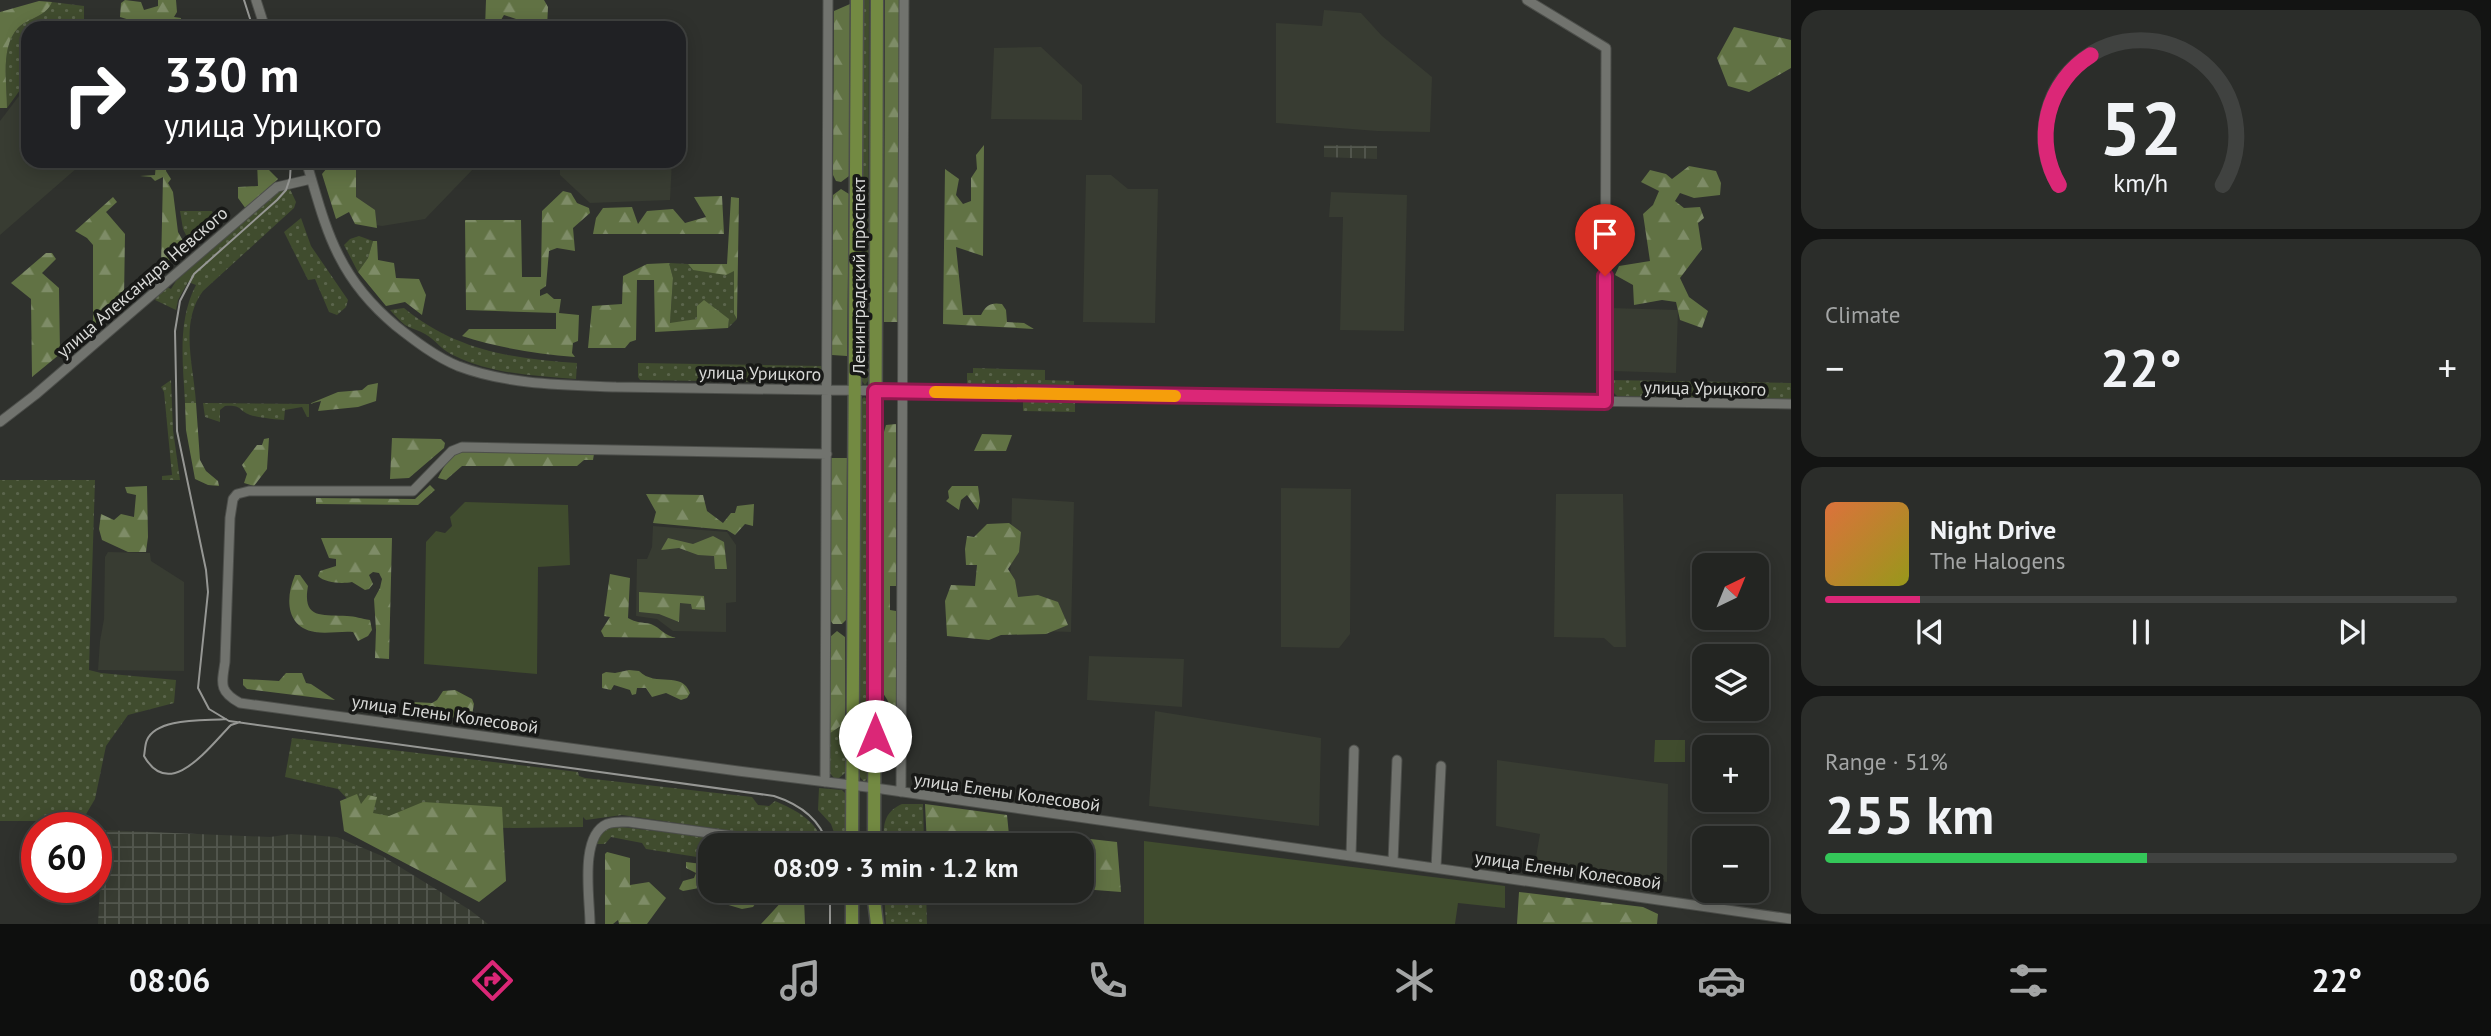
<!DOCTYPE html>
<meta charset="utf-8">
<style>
:root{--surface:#232522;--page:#2b2d2a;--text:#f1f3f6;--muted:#a3a5a5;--line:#404240;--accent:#db2777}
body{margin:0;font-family:"PT Sans",sans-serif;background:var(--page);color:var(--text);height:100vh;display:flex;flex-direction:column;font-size:26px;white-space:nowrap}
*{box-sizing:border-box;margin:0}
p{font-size:23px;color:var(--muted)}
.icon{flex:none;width:38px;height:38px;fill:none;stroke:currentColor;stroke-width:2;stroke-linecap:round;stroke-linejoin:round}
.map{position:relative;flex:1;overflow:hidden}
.side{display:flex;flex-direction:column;gap:10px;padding:10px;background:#131413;width:700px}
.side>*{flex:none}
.top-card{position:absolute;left:21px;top:21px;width:665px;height:147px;border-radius:21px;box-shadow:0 4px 18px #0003,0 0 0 2px var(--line);background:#202124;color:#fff;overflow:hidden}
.needle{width:46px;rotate:43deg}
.buttons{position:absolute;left:1692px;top:553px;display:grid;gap:14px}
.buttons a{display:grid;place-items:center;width:77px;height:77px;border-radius:14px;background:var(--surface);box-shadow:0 4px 18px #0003,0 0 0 2px var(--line);font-size:35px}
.speed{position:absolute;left:21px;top:812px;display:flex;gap:14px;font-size:35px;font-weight:700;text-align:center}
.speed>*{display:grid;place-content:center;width:91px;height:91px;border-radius:50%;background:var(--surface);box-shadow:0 4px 18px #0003,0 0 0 2px var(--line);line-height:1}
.speed .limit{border:10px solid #d22;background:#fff;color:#111}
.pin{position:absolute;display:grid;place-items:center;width:60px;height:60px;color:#fff;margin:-72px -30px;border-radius:50% 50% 50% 0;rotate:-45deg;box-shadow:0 0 7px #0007}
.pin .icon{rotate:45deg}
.me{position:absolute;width:77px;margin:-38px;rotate:0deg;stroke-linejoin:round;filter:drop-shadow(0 0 5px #0008)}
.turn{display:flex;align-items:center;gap:24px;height:147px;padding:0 28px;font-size:32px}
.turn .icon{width:91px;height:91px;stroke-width:2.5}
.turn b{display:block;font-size:49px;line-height:60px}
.big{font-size:52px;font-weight:600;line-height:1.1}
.side .card{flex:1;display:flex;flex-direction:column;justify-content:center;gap:10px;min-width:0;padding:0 24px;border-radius:21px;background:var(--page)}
.side .dial{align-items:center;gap:0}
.dial svg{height:182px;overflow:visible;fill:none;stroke:var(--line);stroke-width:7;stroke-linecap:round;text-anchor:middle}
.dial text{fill:var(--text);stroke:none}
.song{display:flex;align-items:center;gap:21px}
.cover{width:84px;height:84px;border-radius:10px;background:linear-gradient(135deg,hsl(20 70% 55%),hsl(60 70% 35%))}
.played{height:7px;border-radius:4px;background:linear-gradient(90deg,var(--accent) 15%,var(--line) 15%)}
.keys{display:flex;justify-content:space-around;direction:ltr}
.heat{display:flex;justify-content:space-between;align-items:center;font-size:38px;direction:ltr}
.charge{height:10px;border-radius:5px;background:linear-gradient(90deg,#34c759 51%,var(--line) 0)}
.trip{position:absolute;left:698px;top:833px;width:396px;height:70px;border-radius:21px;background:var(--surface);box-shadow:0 4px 18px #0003,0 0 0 2px var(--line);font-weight:600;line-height:70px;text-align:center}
.dock{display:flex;height:112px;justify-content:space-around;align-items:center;background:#0e0f0e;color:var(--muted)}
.dock .icon{width:49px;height:49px}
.dock .current{color:var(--accent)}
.dock b{font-size:32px;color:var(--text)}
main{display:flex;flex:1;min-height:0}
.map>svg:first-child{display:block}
.built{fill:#383c32}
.industrial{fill:url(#industrial-grid)}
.grass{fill:url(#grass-dots)}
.forest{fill:url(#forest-firs)}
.park{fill:#404c2e}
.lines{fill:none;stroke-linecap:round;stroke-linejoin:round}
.minor-casing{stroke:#4d4f4b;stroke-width:11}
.major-casing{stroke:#4d4f4b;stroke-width:15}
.minor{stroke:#71736e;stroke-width:9}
.major{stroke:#738a42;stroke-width:12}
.tram{stroke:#969794;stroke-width:2}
.route-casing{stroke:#8e194d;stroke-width:18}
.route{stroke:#db2777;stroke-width:12}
.slow{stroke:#f59e0b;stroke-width:12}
.labels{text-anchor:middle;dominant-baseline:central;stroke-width:7;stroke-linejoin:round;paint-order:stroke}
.street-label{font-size:18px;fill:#d8d9d7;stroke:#181917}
</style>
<main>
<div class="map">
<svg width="1791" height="924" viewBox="0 0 1791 924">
<defs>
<pattern id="industrial-grid" width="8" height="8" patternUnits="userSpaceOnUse" patternTransform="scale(1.75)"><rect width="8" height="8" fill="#383c32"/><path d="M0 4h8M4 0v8" fill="none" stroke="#54584f"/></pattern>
<pattern id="grass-dots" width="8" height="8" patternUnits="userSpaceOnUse" patternTransform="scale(1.75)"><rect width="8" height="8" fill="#404c2e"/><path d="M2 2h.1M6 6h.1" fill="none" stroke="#5b654c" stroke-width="1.8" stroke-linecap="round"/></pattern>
<pattern id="forest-firs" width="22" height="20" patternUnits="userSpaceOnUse" patternTransform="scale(1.75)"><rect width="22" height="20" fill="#617244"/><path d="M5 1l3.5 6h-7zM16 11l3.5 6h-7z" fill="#7e8c67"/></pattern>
</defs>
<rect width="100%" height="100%" fill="#2f312d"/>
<path class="built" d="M1324 10 1361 13 1382 36 1432 77 1430 132 1377 131 1276 123V23L1322 26Z
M555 22H673L674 28H555Z
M1041 47 1082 85V120L991 119 994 48Z
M28 84V161H85L0 235V121Z
M335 161H475V167L425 219 382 226 356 222Z
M560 161H672L670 200 590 203 560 175Z
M1086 175H1111L1128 189H1158L1155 323 1083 322Z
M1331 192 1407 195 1404 331 1340 330 1343 217H1329Z
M1610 308 1678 310 1676 373 1612 371 1614 318 1610 317Z
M1281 488 1351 489 1350 634 1339 648 1281 647Z
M1556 494H1623L1626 647H1614L1604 638 1554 637Z
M1012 498 1074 502 1071 632 1009 630Z
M653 526 727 532 736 545V602L726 603V632L673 631 657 619 636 616 637 559H647L652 547Z
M108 552 150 553 151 561 184 582V671L98 670 100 641 104 619 105 557Z
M1089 656 1184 659 1182 707 1087 700Z
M1155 711 1321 738 1319 826 1149 806Z
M1497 760 1668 784 1667 882 1535 863 1540 834 1496 826Z"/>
<path class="industrial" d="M1324 145 1377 146V159L1324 157Z
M103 830 270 837 291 834 337 837 382 856 470 910 488 924H98Z"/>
<path class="grass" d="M863 0H869L868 381 865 385 862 381Z
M52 2 84 6V28H28V79L7 108C7 83 0 47 18 28 30 17 46 17 52 2Z
M289 187 296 202 294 208 203 291C179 323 194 367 196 403H185C183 364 177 321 196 285L188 282 178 300 176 310 155 300 160 292 167 287 171 289 176 281 280 189Z
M180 211H212L215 222 190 243 183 229Z
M301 218 311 246 348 300 346 307 337 315 329 312 315 279 308 280 284 232Z
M359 236 373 241 368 258 358 272 344 245 350 239Z
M669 263 688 264 693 270H735L734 314 737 319 728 328 729 319H698L670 324 673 278Z
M404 308C455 350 512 359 577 363L576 379C536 376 492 374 455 356 442 351 436 340 425 334 419 330 411 329 405 325 400 321 395 315 390 310Z
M638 363 822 366V379L818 383 640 380 638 377Z
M973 368 1045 370V380L1074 381V386L967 385V373H973Z
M171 380 173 430 180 480H162V476L172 475 164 392 161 387Z
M1608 380 1732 382 1731 393 1725 399 1617 396 1609 388Z
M1738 382 1791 383V400L1739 398 1736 393Z
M864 397 868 400V778L864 782 860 777 861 400Z
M1026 399 1075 400V412L1023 411V402Z
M203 403 309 404V417H307L302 407 285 410 284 420C278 420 255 417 250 415 237 410 243 405 225 406L220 410V422L205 417Z
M0 480H95L89 670 101 673 176 680 174 703 128 715 106 746 95 799 82 821H0Z
M845 723V773L839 778H834L828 771 829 734Z
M292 738 578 772 579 776 585 778 752 797 758 805 769 806 775 801C796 810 816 820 824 844L622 815 586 820 583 817V827L513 828 371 824 338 789 285 777Z
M819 788 842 790 845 793V844H838L831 824 818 810Z
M902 804H923L924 845H884C883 827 883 812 902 804Z
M609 827H622L769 845H710V859L646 849 642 843 611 837 605 844H594L602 832Z
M884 891H926L927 924H886Z"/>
<path class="forest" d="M125 0 141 2 144 10 158 6V0H176L177 12 174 17 181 18 180 28H120L133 21 120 17 121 3Z
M486 0H544L548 7 547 28H520L519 20 504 15 496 28H485Z
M885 0H899L900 322H884Z
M39 1 52 2C46 17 30 17 18 28 0 47 7 83 7 108H0V12Z
M850 4 849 176 841 182 836 181 833 175 834 11Z
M1734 27 1791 40V68L1749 92 1728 86 1717 58Z
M984 145 983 256 956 247 963 315H981C986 305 991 302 1002 304L1006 310 1007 322 1024 323 1034 329 943 324 945 169 959 179 956 195 963 204 971 201V178L977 169 976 155Z
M325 161H356V197L375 210 377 228 355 224 349 212 336 219 322 174 327 168Z
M167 162 166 171 171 179 168 183 173 192 178 232 186 246 161 267 163 177 155 181 151 177 140 176 155 175 156 163Z
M257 162 262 163 278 179 246 209 238 198V187L258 186Z
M1689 166 1716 171 1721 183 1720 195 1694 198 1680 193 1675 201 1684 208 1700 207 1704 218 1698 223 1702 249 1680 278 1689 297 1708 311 1702 328 1680 320 1676 302 1662 300 1634 305 1633 285 1615 275 1619 266 1650 261 1643 214 1653 205 1659 191 1641 182 1650 170 1666 174 1672 179Z
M841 189 849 194 847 356 832 355 833 195Z
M563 191 571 193 577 203 589 208 590 213 573 228 575 251 557 248 549 251 546 286 540 290V296L547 293 554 299H561L559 313 579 315 578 341 573 343 572 353 575 357C536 354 500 348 462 336L469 329H556V313L466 310 465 220H521L522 277H541L542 211Z
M722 196 724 234H593L596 218 603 208 632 207 638 224 647 211 673 209 685 223 706 217 694 197Z
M113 197 117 202 106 212 125 234 124 299 93 325V245L87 238 75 231Z
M731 197 739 198 737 319 734 314V271L726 275 693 270 688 264H727Z
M373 241H377L378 260 394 263 396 278 419 279 426 295 422 315 405 302 386 306 358 272 368 258Z
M46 253H52L56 259 42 273 59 288 60 354 32 377 31 299 11 283Z
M669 263 673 278 670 323 697 319V306L704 300 729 319 728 328 655 332 654 280H637L636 340 630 342 625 348H588L592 306 622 304 623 276 647 264Z
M378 383 376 401 358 407 318 411 321 401 309 404 338 392 362 390 368 385Z
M185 403H196L200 460 206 471 218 481 219 486 208 485 195 479 186 430Z
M896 424V586H890V610L896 611V737L892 742H886C885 717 903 721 882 692L884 432 886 425Z
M982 434 1012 435 1006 451H974Z
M269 438 267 469 254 486 244 483 247 474 242 465 257 445H262L264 439Z
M392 438 441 439 445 443 444 448 409 478 390 479Z
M463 451 594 454 593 460H584L577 466H462L446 480 438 478C444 466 450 455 463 451Z
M831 458H847L846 620 842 624H833L830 620Z
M430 485 435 490 418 505 316 504V498L415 499Z
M147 486 148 537 146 552H128L102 540 99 529 101 514 114 520 121 514 134 517 136 495 127 493 125 487Z
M952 486H978L980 501 978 510 967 495 961 500 959 510 946 501 949 498 948 491Z
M646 494 703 495 707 511 723 523 731 513H735L737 506 754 504 753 526 745 524 735 535 727 530 653 523 656 512Z
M1009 523 1021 532 1019 552 1008 569 1015 580 1018 597 1038 595 1058 602 1068 625 1046 634 1001 635 989 640 947 636 945 601 951 585 975 586 977 565H966L965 549 967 536 974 537 987 524Z
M713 536 724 542 727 569H715L714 556 698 555 679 548 661 550 668 538 693 544Z
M321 538H392L389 659 375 658 376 630 374 599 380 588 382 579 379 573 373 572 369 575 373 584 369 589 365 590 352 582C342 584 325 583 318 576L320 571 336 566V559L329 558Z
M610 574 630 578 628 618C636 623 642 622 651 624 661 628 664 636 677 638L604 637 601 631 610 617 604 616Z
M295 575H300L308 586C302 620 322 614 347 616 355 616 362 619 370 620L372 630 368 636 358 641 353 632C341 631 327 634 315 632 286 627 285 599 295 575Z
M639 592 704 596 705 610 692 609 691 604 680 603 679 622 659 614 639 612Z
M837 631 845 637V723L829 734 830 637Z
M629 670 639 671C656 688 682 670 690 693L687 698 681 700 666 693 652 697 646 688H637L636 694 632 695 630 690 614 685 611 690 602 688V674L606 672 615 673Z
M286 673H302L306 683 311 684 335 700 247 689 243 685V679L279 681Z
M455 690 472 699 474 704 471 720 406 711 413 702 432 703 437 700 443 691Z
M357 794 361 804 368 795 377 797 373 813 389 816 423 802 502 807 506 881 479 902 344 831 340 801Z
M925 804 1007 815 1010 845H927Z
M1064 836 1117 842 1121 892 1082 889V845H1060Z
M607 852 630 858V885L649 882 666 898 647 924H619L618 920 613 924H605V854Z
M686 862 710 865V886L683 891 679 889 683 881 694 878 696 873 686 868Z
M714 891H764L753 907 742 909 715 901Z
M1519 892 1643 907 1658 914 1657 924H1517Z
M785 898H804L805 924H761Z"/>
<path class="park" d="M465 502 568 505 570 565 538 567 537 674 424 664 426 542 436 531 445 533 452 526 450 517Z
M1655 740H1685V762H1654Z
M1144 841 1505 886V908L1458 903 1455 924H1144Z"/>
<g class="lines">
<defs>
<path id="minor" d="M256 0 265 28
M1527 0 1606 48 1605 402
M306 161C316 193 324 227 339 256 353 284 372 306 396 326 415 341 436 357 458 366 508 385 564 385 616 387L1791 404
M0 422 35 395 277 187 311 179
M827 454 462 447 452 451 413 491H249L237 494 233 499 230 518 225 662C222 683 218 691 240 703L738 771 875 788 1791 919
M825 782 828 0
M901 792 904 0
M1351 856 1354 750
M1393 862 1397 760
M1436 868 1441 766
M590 924C590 899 579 836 607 824 614 821 622 822 629 822L798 845"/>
<path id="major" d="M852 845 857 0
M874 845 877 0
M873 891 877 924
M852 924V891"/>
</defs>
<use href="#minor" class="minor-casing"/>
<use href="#major" class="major-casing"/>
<use href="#minor" class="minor"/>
<use href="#major" class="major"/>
<path class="tram" d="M244 0 253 28
M291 161 290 178 286 190 277 200 194 274 180 301 175 331 177 431 206 570 208 592 198 688 209 709 229 721 774 796C799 804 820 819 828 845
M226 719C206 721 157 717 147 740 145 744 145 751 144 756 170 802 209 747 231 725L240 722
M830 891V924"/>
</g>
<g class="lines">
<defs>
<path id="route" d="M875 736V391L1605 402V276"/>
</defs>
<use href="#route" class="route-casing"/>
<use href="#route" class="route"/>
<path class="slow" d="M935 392 1175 396"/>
</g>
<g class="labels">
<g class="street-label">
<text transform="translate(858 276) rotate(-90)">Ленинградский проспект</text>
<text transform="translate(142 282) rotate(-41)">улица Александра Невского</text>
<text transform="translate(760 373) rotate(1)">улица Урицкого</text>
<text transform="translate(1705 388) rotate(1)">улица Урицкого</text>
<text transform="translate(445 714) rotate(8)">улица Елены Колесовой</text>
<text transform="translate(1007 792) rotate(8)">улица Елены Колесовой</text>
<text transform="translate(1568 870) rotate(8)">улица Елены Колесовой</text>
</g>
</g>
</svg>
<div class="buttons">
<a><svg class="needle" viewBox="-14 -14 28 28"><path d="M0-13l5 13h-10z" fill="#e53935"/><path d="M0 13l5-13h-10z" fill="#a3a5a5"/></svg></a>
<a><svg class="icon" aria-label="layers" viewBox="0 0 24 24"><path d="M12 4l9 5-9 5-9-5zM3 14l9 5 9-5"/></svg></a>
<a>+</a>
<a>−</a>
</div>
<div class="speed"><div class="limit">60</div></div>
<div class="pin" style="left:1605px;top:276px;background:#d93025"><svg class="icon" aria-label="arrive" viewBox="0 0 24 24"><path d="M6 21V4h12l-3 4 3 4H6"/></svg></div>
<svg class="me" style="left:875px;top:736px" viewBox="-20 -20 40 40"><circle r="19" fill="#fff"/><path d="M0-13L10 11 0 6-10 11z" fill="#db2777"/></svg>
<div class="trip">08:09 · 3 min · 1.2 km</div>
<div class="top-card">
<div class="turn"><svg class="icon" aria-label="right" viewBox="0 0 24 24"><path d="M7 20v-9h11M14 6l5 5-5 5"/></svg><div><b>330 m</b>улица Урицкого</div></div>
</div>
</div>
<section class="side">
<div class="card dial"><svg viewBox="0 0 100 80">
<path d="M14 69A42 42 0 1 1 86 69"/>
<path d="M14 69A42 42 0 0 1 28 12" stroke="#db2777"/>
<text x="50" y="56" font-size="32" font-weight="700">52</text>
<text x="50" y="72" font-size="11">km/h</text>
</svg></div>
<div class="card"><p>Climate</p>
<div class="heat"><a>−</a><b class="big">22°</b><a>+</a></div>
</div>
<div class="card">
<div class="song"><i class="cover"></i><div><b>Night Drive</b><p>The Halogens</p></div></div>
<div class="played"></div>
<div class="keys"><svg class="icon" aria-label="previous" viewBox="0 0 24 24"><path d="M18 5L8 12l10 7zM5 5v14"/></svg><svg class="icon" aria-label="pause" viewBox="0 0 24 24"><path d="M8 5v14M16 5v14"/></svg><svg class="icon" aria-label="next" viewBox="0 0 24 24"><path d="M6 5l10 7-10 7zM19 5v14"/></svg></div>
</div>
<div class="card"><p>Range · 51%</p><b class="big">255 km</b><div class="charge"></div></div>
</section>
</main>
<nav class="dock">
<b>08:06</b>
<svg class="icon current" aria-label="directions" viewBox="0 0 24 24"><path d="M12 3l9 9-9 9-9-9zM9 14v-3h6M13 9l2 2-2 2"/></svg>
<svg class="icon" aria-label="music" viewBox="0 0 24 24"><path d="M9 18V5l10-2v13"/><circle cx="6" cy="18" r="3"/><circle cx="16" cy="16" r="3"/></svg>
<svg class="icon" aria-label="phone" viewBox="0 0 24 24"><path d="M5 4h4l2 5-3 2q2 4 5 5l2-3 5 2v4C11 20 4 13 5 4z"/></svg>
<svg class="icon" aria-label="climate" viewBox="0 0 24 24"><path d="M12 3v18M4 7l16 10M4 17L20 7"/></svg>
<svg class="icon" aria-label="car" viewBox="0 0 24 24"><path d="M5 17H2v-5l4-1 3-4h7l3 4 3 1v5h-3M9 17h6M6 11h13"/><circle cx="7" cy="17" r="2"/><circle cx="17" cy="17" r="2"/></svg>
<svg class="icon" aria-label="filters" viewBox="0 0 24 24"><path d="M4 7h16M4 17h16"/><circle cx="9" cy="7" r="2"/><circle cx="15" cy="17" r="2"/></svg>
<b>22°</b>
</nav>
